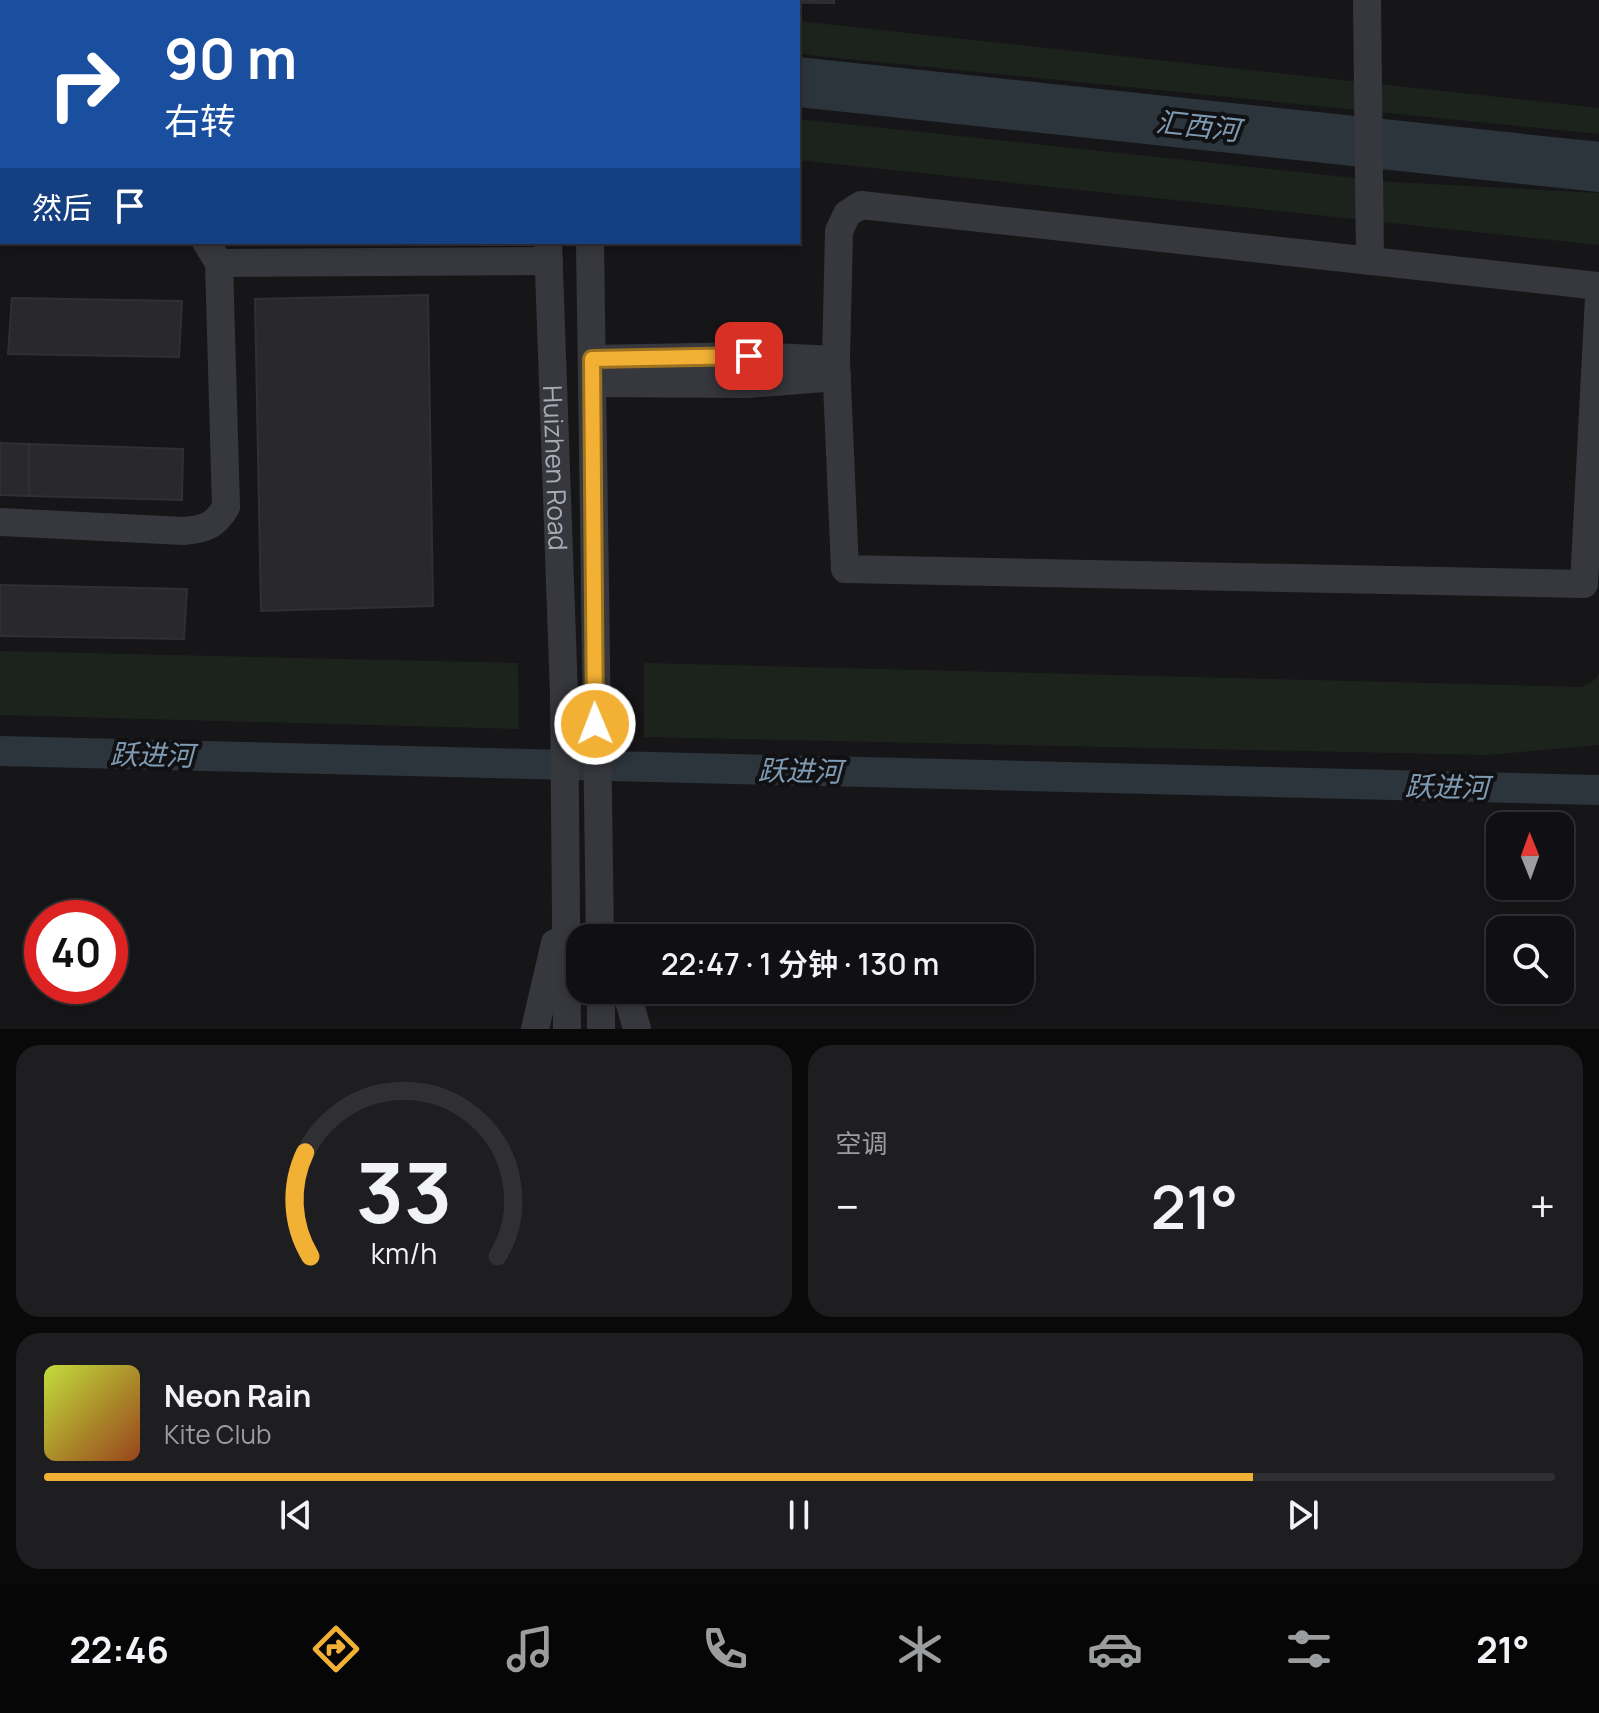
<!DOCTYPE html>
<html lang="zh">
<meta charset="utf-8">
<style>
:root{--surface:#101012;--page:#1e1e20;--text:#f1f3f6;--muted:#9c9d9f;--line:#303032;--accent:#f2b134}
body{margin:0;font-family:Manrope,"Noto Sans SC",sans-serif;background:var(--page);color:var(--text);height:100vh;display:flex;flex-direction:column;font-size:30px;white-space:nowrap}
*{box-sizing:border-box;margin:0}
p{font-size:26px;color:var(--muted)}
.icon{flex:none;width:44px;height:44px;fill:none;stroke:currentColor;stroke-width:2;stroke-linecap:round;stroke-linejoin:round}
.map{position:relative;height:1029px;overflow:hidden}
.side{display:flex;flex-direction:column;gap:16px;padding:16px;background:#09090a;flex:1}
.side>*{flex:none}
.guide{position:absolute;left:0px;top:0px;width:800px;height:244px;box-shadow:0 4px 12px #0003,0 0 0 2px var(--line);background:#1a4fa0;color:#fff;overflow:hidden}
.needle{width:52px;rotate:359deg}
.tools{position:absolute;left:1486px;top:812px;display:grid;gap:16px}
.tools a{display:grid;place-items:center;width:88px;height:88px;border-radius:16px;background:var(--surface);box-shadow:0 4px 12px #0003,0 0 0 2px var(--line);font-size:40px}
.speed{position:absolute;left:24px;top:900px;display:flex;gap:16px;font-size:40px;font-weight:700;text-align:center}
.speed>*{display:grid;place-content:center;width:104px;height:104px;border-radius:50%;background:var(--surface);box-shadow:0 4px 12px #0003,0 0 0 2px var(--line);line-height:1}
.speed .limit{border:12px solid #d22;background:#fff;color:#111}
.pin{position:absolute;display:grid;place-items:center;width:68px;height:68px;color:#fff;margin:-34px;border-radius:16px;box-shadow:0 4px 12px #0006}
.me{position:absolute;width:88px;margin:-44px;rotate:359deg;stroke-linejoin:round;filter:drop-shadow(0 0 6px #0008)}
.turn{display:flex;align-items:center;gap:28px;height:168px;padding:0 32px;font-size:36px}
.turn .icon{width:104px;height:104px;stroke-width:2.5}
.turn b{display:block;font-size:56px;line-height:68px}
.then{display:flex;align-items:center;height:76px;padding:0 32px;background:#0003;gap:16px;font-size:30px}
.big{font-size:60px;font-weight:600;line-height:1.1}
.side .card{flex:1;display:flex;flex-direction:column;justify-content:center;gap:12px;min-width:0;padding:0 28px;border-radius:24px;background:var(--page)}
.side .dial{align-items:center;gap:0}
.dial svg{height:208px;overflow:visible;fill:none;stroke:var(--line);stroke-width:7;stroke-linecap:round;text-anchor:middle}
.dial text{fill:var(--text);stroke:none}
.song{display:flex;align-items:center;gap:24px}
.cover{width:96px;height:96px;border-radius:12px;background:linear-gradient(135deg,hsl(70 70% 55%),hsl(20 70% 35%))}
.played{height:8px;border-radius:4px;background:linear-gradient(90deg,var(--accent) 80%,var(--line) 80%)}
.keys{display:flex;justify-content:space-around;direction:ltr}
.heat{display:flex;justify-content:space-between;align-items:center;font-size:44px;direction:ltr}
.side .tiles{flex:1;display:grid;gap:16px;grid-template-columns:1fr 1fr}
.card:last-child{grid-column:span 2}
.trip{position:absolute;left:566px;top:924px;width:468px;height:80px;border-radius:24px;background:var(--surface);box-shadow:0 4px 12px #0003,0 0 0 2px var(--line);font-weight:600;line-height:80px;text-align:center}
.tab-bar{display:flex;height:128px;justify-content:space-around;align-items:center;background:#060607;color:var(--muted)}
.tab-bar .icon{width:56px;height:56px}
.tab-bar .on{color:var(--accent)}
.tab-bar b{font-size:36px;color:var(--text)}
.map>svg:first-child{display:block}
.green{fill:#1c231d}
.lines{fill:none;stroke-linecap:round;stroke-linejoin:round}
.canal{stroke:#2c353c;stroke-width:30}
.river{stroke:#2c353c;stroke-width:50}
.building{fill:#29292c;stroke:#303034;stroke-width:2}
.minor{stroke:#37383d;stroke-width:28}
.route-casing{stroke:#9d7322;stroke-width:20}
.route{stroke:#f2b134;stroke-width:14}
.labels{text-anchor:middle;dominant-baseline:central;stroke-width:8;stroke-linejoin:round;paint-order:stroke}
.street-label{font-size:26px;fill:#a8adb8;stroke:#111113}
.water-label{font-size:28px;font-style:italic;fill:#7f9bb3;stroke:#111113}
</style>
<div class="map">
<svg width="1599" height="1029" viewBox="0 0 1599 1029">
<rect width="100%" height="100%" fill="#161618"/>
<path class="green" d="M798 21 1599 108V134L798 54Z
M798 119 1392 182 1599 193V245L798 160Z
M0 651 518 663 519 729 0 715Z
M644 663 1581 687 1595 680 1599 673V745L1487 755 644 737Z"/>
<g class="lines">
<path class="canal" d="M0 751 1599 790"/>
<path class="river" d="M20 0 39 2
M798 82 1599 167"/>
</g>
<path class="building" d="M721 0H834V3L721 2Z
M0 144H2L0 207Z
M428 295 433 606 261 611 255 299Z
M12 298 182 301 179 357 8 354Z
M0 443 29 444V496L0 495Z
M29 444 183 449 182 500 29 496Z
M0 585 187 589 184 639 0 636Z"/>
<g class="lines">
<g class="minor">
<path d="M544 0V2"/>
<path d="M587 0V2"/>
<path d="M1367 0 1370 261"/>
<path d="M0 96H2"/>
<path id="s1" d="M548 242 564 695 567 1029"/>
<path d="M590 242 600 938"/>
<path d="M219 263 549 261"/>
<path d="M1599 286 861 205 847 214 839 231 836 360 845 569 1584 584 1599 298"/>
<path d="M592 359 749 356 836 360"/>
<path d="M592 383 747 384 837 377"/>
<path d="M0 522 184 531C205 529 215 526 226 507L219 263 206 242"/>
<path d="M601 990V1029"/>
<path d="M626 990 637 1029"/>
<path d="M535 1029 555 943"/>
</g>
</g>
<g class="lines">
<defs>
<path id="route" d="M595 724 592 359 749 356"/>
</defs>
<use href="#route" class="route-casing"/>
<use href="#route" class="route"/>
</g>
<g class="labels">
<g class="street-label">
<text stroke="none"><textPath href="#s1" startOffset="226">Huizhen Road</textPath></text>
</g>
<g class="water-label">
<text transform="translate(1198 125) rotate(6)">汇西河</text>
<text transform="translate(152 754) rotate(1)">跃进河</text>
<text transform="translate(800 770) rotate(1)">跃进河</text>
<text transform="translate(1447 786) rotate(1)">跃进河</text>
</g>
</g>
</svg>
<div class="tools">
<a><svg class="needle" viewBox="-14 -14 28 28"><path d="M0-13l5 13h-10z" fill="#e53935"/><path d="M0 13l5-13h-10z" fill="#9c9d9f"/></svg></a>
<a><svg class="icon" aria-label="search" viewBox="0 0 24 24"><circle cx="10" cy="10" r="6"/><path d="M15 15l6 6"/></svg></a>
</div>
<div class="speed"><div class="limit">40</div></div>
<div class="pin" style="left:749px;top:356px;background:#d93025"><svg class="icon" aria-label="arrive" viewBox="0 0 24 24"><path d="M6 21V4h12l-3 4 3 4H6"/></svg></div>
<svg class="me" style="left:595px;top:724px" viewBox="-20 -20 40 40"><circle r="17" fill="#f2b134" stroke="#fff" stroke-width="3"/><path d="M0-11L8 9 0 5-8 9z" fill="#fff"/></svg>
<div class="trip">22:47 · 1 分钟 · 130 m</div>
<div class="guide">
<div class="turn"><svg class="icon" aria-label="right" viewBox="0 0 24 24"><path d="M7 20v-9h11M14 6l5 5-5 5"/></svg><div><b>90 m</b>右转</div></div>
<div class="then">然后<svg class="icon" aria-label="arrive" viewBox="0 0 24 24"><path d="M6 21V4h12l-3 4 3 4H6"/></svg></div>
</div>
</div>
<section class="side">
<div class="tiles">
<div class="card dial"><svg viewBox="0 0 100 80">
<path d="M14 69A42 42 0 1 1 86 69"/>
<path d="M14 69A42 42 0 0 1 12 29" stroke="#f2b134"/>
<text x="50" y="56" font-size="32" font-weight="700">33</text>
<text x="50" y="72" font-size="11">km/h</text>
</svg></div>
<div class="card"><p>空调</p>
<div class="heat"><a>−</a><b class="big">21°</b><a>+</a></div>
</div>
<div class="card">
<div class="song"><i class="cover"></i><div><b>Neon Rain</b><p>Kite Club</p></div></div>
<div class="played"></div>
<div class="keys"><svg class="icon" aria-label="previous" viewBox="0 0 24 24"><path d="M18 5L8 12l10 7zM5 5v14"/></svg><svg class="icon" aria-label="pause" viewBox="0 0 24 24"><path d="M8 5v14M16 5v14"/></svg><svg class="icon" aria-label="next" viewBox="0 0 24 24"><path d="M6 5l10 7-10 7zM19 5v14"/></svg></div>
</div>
</div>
</section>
<nav class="tab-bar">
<b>22:46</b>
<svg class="icon on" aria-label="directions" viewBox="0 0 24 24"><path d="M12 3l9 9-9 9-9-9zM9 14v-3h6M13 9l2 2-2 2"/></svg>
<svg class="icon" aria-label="music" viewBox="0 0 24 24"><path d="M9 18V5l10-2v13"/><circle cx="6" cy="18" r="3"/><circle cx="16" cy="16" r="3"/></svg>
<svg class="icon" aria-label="phone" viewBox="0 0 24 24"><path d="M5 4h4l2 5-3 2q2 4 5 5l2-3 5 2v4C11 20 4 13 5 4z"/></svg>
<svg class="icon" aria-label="climate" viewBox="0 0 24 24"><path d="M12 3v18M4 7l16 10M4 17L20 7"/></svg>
<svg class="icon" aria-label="car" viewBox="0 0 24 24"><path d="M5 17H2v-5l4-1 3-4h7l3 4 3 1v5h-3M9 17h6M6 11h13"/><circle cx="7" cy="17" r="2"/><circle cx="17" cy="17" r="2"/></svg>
<svg class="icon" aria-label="filters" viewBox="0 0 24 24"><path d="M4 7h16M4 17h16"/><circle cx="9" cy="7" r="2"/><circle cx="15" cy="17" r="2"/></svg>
<b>21°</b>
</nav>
